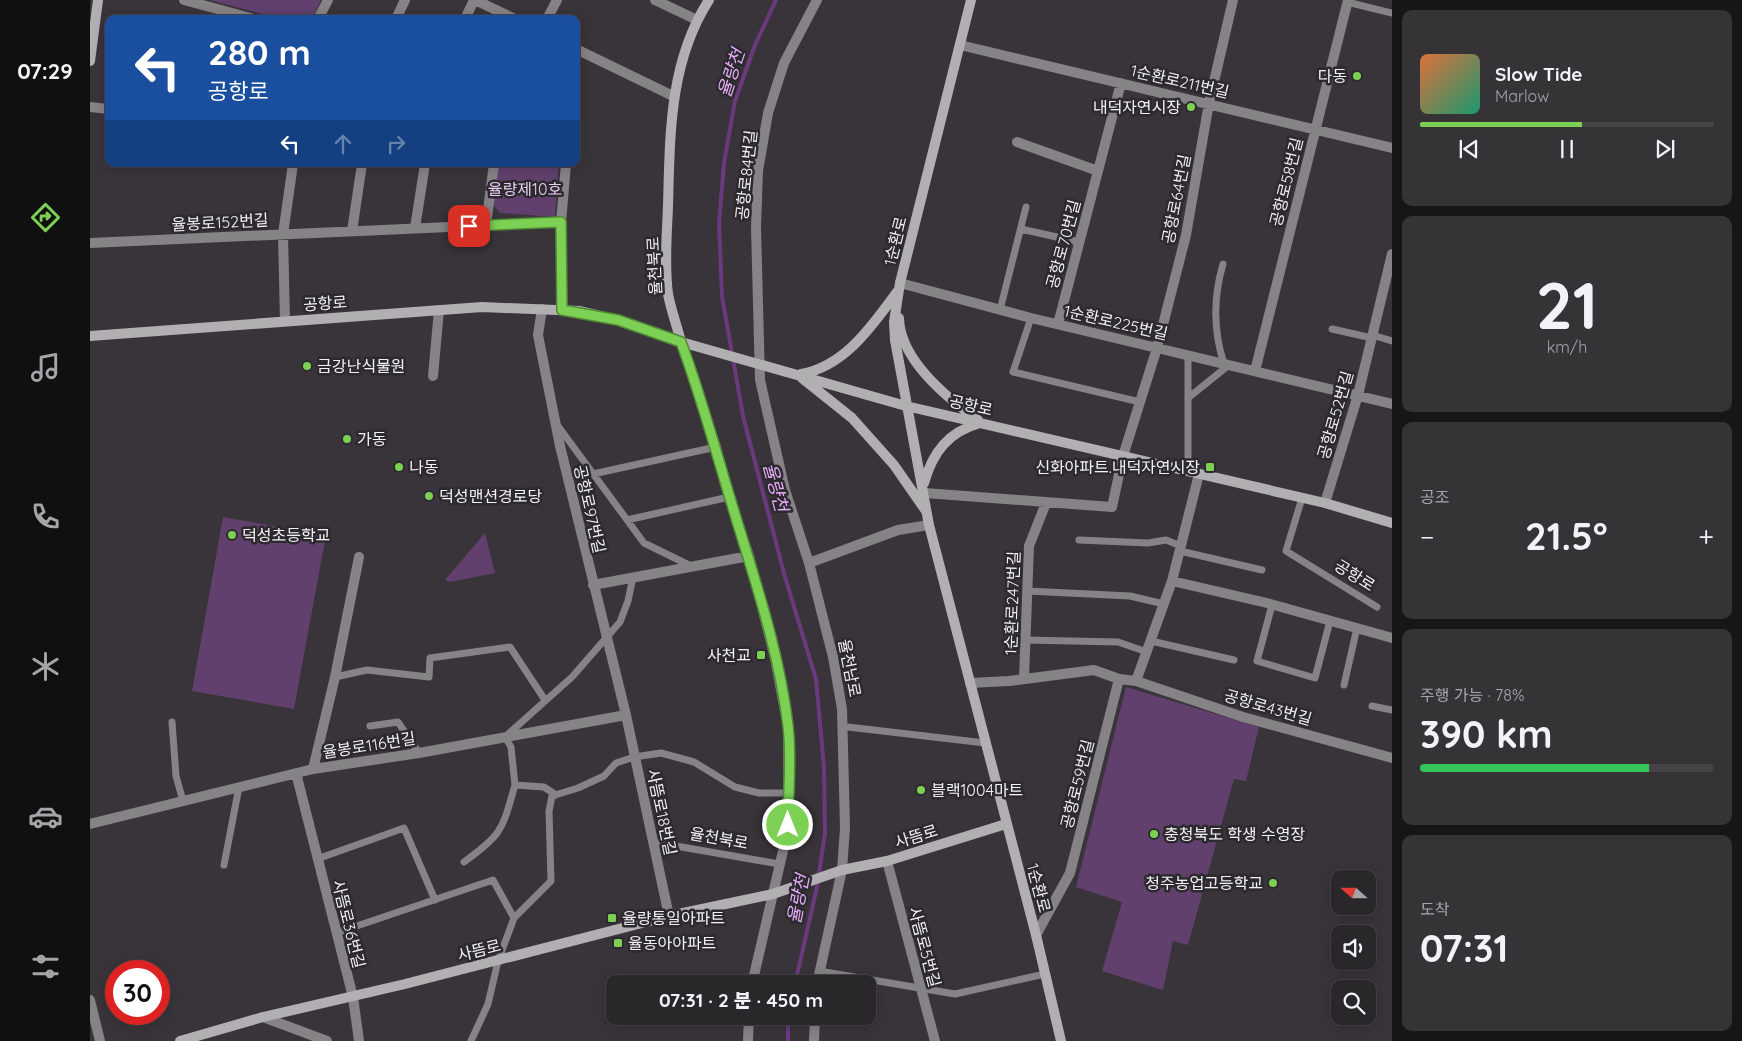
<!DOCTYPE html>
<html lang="ko">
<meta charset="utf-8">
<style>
:root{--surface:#2a272b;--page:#363337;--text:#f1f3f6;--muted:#a5a5a9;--line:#464447;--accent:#7cd155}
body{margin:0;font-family:Quicksand,"Noto Sans KR",sans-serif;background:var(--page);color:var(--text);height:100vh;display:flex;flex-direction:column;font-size:19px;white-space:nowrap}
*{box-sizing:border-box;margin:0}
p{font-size:16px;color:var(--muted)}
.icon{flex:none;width:28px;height:28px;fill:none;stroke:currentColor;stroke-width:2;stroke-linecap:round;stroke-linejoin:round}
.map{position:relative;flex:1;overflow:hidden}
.sheet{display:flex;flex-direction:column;gap:10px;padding:10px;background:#171518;width:350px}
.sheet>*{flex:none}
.banner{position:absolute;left:15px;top:15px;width:475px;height:152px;border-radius:10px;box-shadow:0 2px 12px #0003,0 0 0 1px var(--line);background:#1a4fa0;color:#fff;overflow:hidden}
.needle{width:32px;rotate:291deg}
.fabs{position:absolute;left:1241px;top:870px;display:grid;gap:10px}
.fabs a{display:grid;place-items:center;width:45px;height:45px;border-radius:10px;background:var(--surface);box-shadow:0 2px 12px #0003,0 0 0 1px var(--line);font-size:25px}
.speed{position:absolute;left:15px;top:960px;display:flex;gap:10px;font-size:25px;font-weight:700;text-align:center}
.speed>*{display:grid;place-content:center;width:65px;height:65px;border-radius:50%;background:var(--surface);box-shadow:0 2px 12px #0003,0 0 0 1px var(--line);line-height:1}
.speed .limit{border:8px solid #d22;background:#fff;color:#111}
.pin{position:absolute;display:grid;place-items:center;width:42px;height:42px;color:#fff;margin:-21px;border-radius:10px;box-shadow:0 2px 8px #0006}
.me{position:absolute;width:55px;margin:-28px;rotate:0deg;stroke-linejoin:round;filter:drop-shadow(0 0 4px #0008)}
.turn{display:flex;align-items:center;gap:18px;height:105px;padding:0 20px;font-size:22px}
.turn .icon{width:65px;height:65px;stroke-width:2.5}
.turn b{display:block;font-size:35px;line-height:42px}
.lanes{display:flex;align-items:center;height:48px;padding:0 20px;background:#0003;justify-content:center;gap:25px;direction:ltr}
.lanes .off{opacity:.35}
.big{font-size:38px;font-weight:800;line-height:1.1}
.sheet .widget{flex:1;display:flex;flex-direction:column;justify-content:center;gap:8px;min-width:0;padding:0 18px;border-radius:10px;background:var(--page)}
.sheet .dial{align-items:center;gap:0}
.dial b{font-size:65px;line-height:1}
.song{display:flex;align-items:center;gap:15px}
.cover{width:60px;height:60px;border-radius:8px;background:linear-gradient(135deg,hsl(20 70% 55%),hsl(160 70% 35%))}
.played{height:5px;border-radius:2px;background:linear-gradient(90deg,var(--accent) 55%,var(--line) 55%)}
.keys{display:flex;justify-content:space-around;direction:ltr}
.heat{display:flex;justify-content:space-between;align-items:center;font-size:28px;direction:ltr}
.charge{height:8px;border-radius:4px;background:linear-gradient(90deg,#34c759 78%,var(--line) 0)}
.trip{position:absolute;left:516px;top:975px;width:270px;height:50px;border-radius:10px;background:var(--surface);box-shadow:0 2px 12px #0003,0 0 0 1px var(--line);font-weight:800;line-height:50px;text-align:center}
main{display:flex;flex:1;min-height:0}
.dock{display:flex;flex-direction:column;width:90px;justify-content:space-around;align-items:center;background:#111011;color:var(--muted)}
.dock .icon{width:35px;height:35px}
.dock .active{color:var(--accent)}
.dock b{font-size:22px;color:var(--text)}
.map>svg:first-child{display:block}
.green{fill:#61406d}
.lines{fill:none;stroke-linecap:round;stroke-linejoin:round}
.stream{stroke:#6c397e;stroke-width:4}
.lane{stroke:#858386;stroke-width:7}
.street{stroke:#858386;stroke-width:10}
.secondary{stroke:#b2afb3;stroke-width:10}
.route-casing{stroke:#518837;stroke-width:12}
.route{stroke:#7cd155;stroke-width:9}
.poi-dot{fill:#7cd155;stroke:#2d2a2f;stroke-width:2}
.labels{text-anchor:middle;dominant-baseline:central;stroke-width:5;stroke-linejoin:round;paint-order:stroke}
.poi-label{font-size:16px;fill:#f3f0f3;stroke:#2d2a2f;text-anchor:start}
.street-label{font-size:16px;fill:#f3f0f3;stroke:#2d2a2f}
.park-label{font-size:16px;fill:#e8ccf3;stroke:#2d2a2f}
.water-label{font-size:18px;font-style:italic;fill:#e5acf9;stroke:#2d2a2f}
</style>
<main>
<nav class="dock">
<b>07:29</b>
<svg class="icon active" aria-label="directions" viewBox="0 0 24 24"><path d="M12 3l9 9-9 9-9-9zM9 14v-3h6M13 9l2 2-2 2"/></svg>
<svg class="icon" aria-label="music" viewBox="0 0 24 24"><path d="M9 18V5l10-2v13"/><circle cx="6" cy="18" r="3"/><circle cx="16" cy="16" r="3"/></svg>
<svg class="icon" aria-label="phone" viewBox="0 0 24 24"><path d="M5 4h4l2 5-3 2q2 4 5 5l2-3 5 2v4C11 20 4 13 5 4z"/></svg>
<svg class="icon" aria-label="climate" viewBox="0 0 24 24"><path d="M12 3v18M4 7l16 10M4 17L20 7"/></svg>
<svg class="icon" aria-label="car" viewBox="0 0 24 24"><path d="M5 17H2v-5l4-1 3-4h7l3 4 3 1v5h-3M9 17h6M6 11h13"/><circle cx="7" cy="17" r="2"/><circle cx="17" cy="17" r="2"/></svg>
<svg class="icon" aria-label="filters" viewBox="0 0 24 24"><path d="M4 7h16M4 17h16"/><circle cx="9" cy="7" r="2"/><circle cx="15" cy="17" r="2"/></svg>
</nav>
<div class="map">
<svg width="1302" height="1041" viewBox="0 0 1302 1041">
<rect width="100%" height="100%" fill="#383439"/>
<path class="green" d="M119 0H231L222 19H192Z
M405 164H469L465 217 410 213 402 204Z
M133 517 236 535 204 709 102 691Z
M395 533 405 573 360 582 355 580Z
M1036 687 1169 727 1156 781 1144 779 1098 945 1083 941 1073 990 1012 971 1032 902 986 887Z"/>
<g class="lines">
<path class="stream" d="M686 0 665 45 645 101 634 163 629 223 632 296 653 416 695 577 726 679 734 767 735 833 727 887 705 984
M698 1041V1016"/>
<path class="lane" d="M1257 2 1302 13
M931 229 989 242
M1133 264C1123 298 1123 330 1134 364
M910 310 936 207
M941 318 923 372 1050 402
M1242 329 1282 338
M1282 335 1302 341
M1098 398 1139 365
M468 426 554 543 601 566
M1098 472V355
M503 474 626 447
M1212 498 1196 551 1287 607
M537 520 639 497
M989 540 1058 543 1076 540 1091 546
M1090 551 1172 570
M937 591 1040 596 1074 604
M1182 605 1167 661 1225 678 1240 621
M935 640 1028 642 1057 652
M1061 641 1144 660
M245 677 277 670 339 677 340 658 420 647 455 700
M1254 685 1267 628
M1282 706 1302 710
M82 722 86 776 93 801
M280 726 308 722 329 753
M758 727 895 743
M466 795 454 787 425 785 421 747 415 737 482 677 530 622 538 601 543 577
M563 842 689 864
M227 859 314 828 345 900
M374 862C413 834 412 830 425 785
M134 865 149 787
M424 918 461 881 459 811 462 796 488 788 514 776 526 763 544 757 571 753 604 762 645 787 669 793H698
M246 933 403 880 424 918 408 961 398 1004 381 1041
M729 971 865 994 955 974"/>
<path class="street" d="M94 0 164 19
M385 0 425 19
M565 0 607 20
M228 19 238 0
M306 19 315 0
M375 19 384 0
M457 19 467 0
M870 45 1302 148
M486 49 583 96
M0 107 19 109
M927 142 1008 171
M396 225 404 164
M325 228 335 164
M262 231 272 164
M0 243 471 222
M810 283 941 318 1302 404
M452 309 448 335 470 446 536 715 579 916
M472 310 471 222 476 164
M195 321 193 234 203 164
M968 324 1031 83
M591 342 626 447 639 497 659 556 685 658 698 727 699 825 662 984
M1165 371 1258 0
M343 376 349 310
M835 493 1022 507 1033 456 1067 348 1096 235 1119 103 1143 0
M1235 503 1268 395 1302 254
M719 563 808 530 839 525
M1082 581 1177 603 1302 638
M503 585 659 556
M934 678 939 546 956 503
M1046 681 1153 717 1302 758
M880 683 919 681 1004 670 1029 679
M223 769 245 677 269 557
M206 773 263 997 269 1041
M0 824 223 769 329 753 536 715
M797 861 845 1041
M946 935 980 873 1029 679 1046 681 1082 581 1109 474
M727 984 752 870 755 828 752 709 743 657 719 563 695 490 670 380 666 227 668 171 678 113 694 63 727 0
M0 1000 10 1041
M173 1017 237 1041
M658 1041 659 1016
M724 1041 725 1016"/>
<path class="secondary" d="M881 0 810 283 804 322 805 340 839 525 946 935 971 1041
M0 61 8 0
M809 318C810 359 857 398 888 420
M0 336 392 307 490 311 528 320 591 342 816 406 1235 503 1302 523
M591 342C587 326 581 310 578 294 574 265 577 234 578 206 580 135 579 62 619 0
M711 374C755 366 782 326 807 292
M712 378 762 418 804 465 836 511
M834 483C843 452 858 432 890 423
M90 1041 173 1017 315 984 579 916 683 894 752 870 797 861 916 824"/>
</g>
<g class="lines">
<defs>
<path id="route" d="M379 226 471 222 472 310 528 320 591 342C610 393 624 445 640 498 662 572 689 648 698 726 702 758 698 793 698 825"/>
</defs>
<use href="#route" class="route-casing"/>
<use href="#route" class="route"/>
</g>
<g class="poi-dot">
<circle cx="1267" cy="76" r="5"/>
<circle cx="1101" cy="107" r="5"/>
<circle cx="217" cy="366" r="5"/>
<circle cx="257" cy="439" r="5"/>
<circle cx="309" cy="467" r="5"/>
<rect x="1115" y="462" width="10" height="10" rx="2.5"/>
<circle cx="339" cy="496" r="5"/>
<circle cx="142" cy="535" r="5"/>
<rect x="666" y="650" width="10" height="10" rx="2.5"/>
<circle cx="831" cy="790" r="5"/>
<circle cx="1064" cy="834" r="5"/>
<circle cx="1183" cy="883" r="5"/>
<rect x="517" y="913" width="10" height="10" rx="2.5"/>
<rect x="523" y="938" width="10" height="10" rx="2.5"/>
</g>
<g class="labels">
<g class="poi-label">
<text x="1257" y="76" text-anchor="end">다동</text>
<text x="1091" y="107" text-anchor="end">내덕자연시장</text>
<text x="227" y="366">금강난식물원</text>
<text x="267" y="439">가동</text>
<text x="319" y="467">나동</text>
<text x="1110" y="467" text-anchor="end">신화아파트.내덕자연시장</text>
<text x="349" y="496">덕성맨션경로당</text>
<text x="152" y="535">덕성초등학교</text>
<text x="661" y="655" text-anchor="end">사천교</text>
<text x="841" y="790">블랙1004마트</text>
<text x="1074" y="834">충청북도 학생 수영장</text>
<text x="1173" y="883" text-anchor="end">청주농업고등학교</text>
<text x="532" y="918">율량통일아파트</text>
<text x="538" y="943">율동아아파트</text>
</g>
<g class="street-label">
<text transform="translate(1090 81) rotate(13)">1순환로211번길</text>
<text transform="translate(656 175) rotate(-84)">공항로84번길</text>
<text transform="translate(1196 182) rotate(-76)">공항로58번길</text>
<text transform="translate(1086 199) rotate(-79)">공항로64번길</text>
<text transform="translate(130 222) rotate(-3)">율봉로152번길</text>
<text transform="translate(805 241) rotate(-76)">1순환로</text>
<text transform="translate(973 244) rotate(-75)">공항로70번길</text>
<text transform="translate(564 266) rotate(-93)">율천북로</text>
<text transform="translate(235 303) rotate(-4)">공항로</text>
<text transform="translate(1026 322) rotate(13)">1순환로225번길</text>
<text transform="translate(881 405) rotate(13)">공항로</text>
<text transform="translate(1245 415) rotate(-74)">공항로52번길</text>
<text transform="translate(500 509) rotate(77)">공항로97번길</text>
<text transform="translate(1265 575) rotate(32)">공항로</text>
<text transform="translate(922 603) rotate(-88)">1순환로247번길</text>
<text transform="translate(760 668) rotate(79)">율천남로</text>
<text transform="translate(1178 707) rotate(16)">공항로43번길</text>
<text transform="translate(279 745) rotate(-9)">율봉로116번길</text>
<text transform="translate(987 784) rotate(-76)">공항로59번길</text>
<text transform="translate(572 812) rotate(78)">사뜸로18번길</text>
<text transform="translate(826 836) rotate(-17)">사뜸로</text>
<text transform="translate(629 838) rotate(10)">율천북로</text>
<text transform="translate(949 888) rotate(75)">1순환로</text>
<text transform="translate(259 924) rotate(76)">사뜸로36번길</text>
<text transform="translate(835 947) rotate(75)">사뜸로5번길</text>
<text transform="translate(389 950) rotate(-14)">사뜸로</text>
</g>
<g class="park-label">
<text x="435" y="189">율량제10호</text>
</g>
<g class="water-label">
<text transform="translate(641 73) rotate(-72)">율량천</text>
<text transform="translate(686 487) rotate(75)">율량천</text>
<text transform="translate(708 899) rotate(-79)">율량천</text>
</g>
</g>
</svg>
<div class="fabs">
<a><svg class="needle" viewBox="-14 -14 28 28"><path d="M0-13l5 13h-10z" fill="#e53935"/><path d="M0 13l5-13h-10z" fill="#a5a5a9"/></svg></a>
<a><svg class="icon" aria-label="sound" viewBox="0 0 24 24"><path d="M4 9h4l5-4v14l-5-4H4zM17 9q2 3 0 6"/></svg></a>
<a><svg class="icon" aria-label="search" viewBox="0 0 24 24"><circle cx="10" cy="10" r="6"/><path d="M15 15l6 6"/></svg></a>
</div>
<div class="speed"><div class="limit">30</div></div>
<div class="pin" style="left:379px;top:226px;background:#d93025"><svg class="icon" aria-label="arrive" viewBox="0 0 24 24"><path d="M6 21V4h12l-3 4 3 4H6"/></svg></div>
<svg class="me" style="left:698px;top:825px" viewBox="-20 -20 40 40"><circle r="17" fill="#7cd155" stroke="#fff" stroke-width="3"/><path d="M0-11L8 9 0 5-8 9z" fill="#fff"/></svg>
<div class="trip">07:31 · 2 분 · 450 m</div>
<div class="banner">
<div class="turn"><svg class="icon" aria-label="left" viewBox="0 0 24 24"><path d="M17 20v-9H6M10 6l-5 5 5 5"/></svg><div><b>280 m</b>공항로</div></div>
<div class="lanes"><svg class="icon" aria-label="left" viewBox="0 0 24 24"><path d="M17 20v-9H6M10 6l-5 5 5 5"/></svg><svg class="icon off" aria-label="ahead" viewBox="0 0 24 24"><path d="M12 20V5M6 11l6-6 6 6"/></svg><svg class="icon off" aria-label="right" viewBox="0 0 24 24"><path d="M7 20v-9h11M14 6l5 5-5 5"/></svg></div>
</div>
</div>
<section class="sheet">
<div class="widget">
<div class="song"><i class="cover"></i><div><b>Slow Tide</b><p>Marlow</p></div></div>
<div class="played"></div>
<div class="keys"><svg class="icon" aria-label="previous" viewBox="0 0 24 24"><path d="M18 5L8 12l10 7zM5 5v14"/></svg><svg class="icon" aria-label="pause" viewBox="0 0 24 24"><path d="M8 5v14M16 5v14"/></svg><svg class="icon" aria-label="next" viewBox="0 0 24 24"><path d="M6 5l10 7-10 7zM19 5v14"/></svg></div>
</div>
<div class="widget dial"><b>21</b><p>km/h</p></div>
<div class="widget"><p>공조</p>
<div class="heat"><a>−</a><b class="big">21.5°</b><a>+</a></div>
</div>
<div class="widget"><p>주행 가능 · 78%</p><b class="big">390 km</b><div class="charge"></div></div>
<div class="widget"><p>도착</p><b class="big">07:31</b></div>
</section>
</main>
